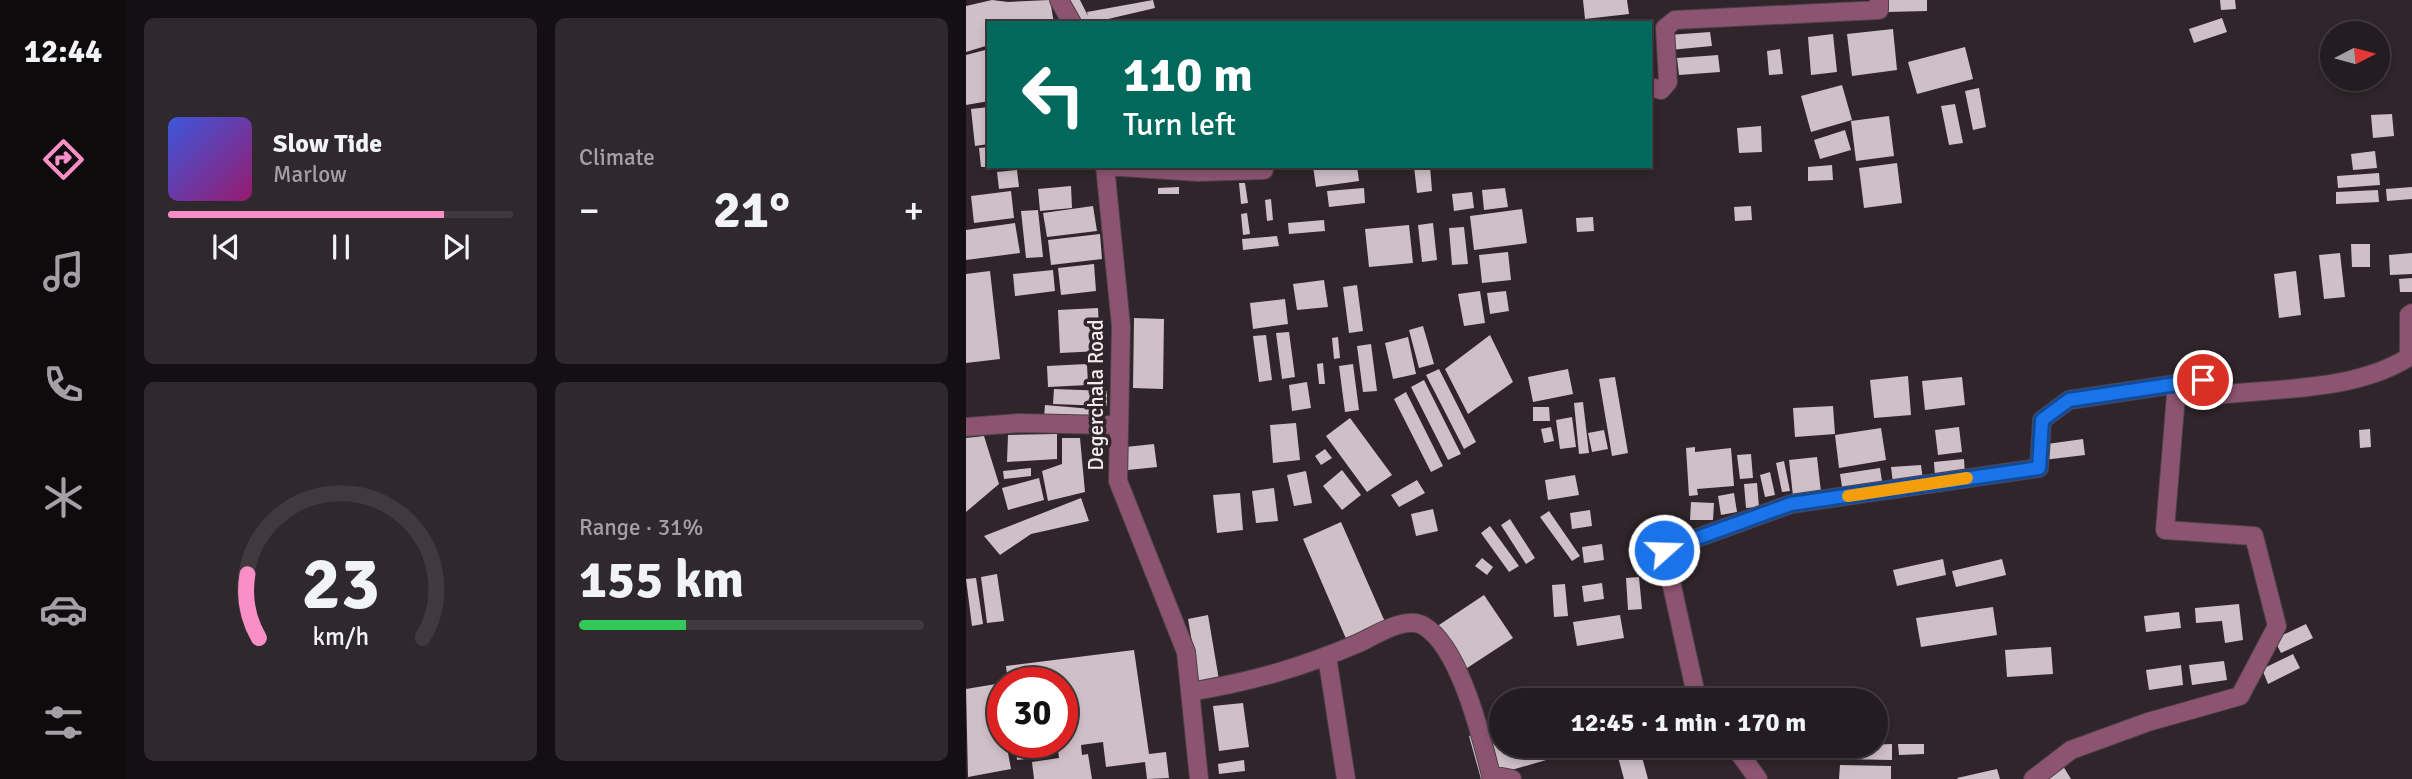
<!DOCTYPE html>
<meta charset="utf-8">
<style>
:root{--surface:#231c20;--page:#2f292d;--text:#f1f3f6;--muted:#a3a1a5;--line:#403a3e;--accent:#fa8fc7}
body{margin:0;font-family:Signika,sans-serif;background:var(--page);color:var(--text);height:100vh;display:flex;flex-direction:column;font-size:26px;white-space:nowrap}
*{box-sizing:border-box;margin:0}
p{font-size:23px;color:var(--muted)}
.icon{flex:none;width:38px;height:38px;fill:none;stroke:currentColor;stroke-width:2;stroke-linecap:round;stroke-linejoin:round}
.map{position:relative;flex:1;overflow:hidden}
.sheet{display:flex;flex-direction:column;gap:18px;padding:18px;background:#130f12;width:840px}
.sheet>*{flex:none}
.banner{position:absolute;left:21px;top:21px;width:665px;height:147px;border-radius:0px;box-shadow:0 4px 10px #0003,0 0 0 2px var(--line);background:#00695c;color:#fff;overflow:hidden}
.needle{width:46px;rotate:84deg}
.buttons{position:absolute;left:1354px;top:21px;display:grid;gap:14px}
.buttons a{display:grid;place-items:center;width:70px;height:70px;border-radius:50%;background:var(--surface);box-shadow:0 4px 10px #0003,0 0 0 2px var(--line);font-size:35px}
.speed{position:absolute;left:21px;top:667px;display:flex;gap:14px;font-size:35px;font-weight:700;text-align:center}
.speed>*{display:grid;place-content:center;width:91px;height:91px;border-radius:50%;background:var(--surface);box-shadow:0 4px 10px #0003,0 0 0 2px var(--line);line-height:1}
.speed .limit{border:10px solid #d22;background:#fff;color:#111}
.pin{position:absolute;display:grid;place-items:center;width:60px;height:60px;color:#fff;margin:-30px;border:4px solid #fff;border-radius:50%;box-shadow:0 2px 7px #0007}
.me{position:absolute;width:77px;margin:-38px;rotate:70deg;stroke-linejoin:round;filter:drop-shadow(0 0 5px #0008)}
.turn{display:flex;align-items:center;gap:24px;height:147px;padding:0 21px;font-size:32px}
.turn .icon{width:91px;height:91px;stroke-width:2.5}
.turn b{display:block;font-size:49px;line-height:60px}
.big{font-size:52px;font-weight:700;line-height:1.1}
.sheet .widget{flex:1;display:flex;flex-direction:column;justify-content:center;gap:10px;min-width:0;padding:0 24px;border-radius:10px;background:var(--page)}
.sheet .dial{align-items:center;gap:0}
.dial svg{height:182px;overflow:visible;fill:none;stroke:var(--line);stroke-width:7;stroke-linecap:round;text-anchor:middle}
.dial text{fill:var(--text);stroke:none}
.song{display:flex;align-items:center;gap:21px}
.cover{width:84px;height:84px;border-radius:10px;background:linear-gradient(135deg,hsl(230 70% 55%),hsl(320 70% 35%))}
.played{height:7px;border-radius:4px;background:linear-gradient(90deg,var(--accent) 80%,var(--line) 80%)}
.keys{display:flex;justify-content:space-around;direction:ltr}
.heat{display:flex;justify-content:space-between;align-items:center;font-size:38px;direction:ltr}
.charge{height:10px;border-radius:5px;background:linear-gradient(90deg,#34c759 31%,var(--line) 0)}
.sheet .tiles{flex:1;display:grid;gap:18px;grid-template-columns:repeat(2,1fr)}
.trip{position:absolute;left:523px;top:688px;width:399px;height:70px;border-radius:35px;background:var(--surface);box-shadow:0 4px 10px #0003,0 0 0 2px var(--line);font-weight:700;line-height:70px;text-align:center}
main{display:flex;flex:1;min-height:0}
.menu{display:flex;flex-direction:column;width:126px;justify-content:space-around;align-items:center;background:#0e0b0d;color:var(--muted)}
.menu .icon{width:49px;height:49px}
.menu .selected{color:var(--accent)}
.menu b{font-size:32px;color:var(--text)}
.map>svg:first-child{display:block}
.building{fill:#cfc0c7}
.lines{fill:none;stroke-linecap:round;stroke-linejoin:round}
.minor-casing{stroke:#4b4146;stroke-width:20}
.minor{stroke:#8d5471;stroke-width:18}
.route-casing{stroke:#114b97;stroke-width:18}
.route{stroke:#1a73e8;stroke-width:12}
.slow{stroke:#f59e0b;stroke-width:12}
.labels{text-anchor:middle;dominant-baseline:central;stroke-width:7;stroke-linejoin:round;paint-order:stroke}
.street-label{font-size:21px;fill:#f4edf0;stroke:#2f252a}
</style>
<main>
<nav class="menu">
<b>12:44</b>
<svg class="icon selected" aria-label="directions" viewBox="0 0 24 24"><path d="M12 3l9 9-9 9-9-9zM9 14v-3h6M13 9l2 2-2 2"/></svg>
<svg class="icon" aria-label="music" viewBox="0 0 24 24"><path d="M9 18V5l10-2v13"/><circle cx="6" cy="18" r="3"/><circle cx="16" cy="16" r="3"/></svg>
<svg class="icon" aria-label="phone" viewBox="0 0 24 24"><path d="M5 4h4l2 5-3 2q2 4 5 5l2-3 5 2v4C11 20 4 13 5 4z"/></svg>
<svg class="icon" aria-label="climate" viewBox="0 0 24 24"><path d="M12 3v18M4 7l16 10M4 17L20 7"/></svg>
<svg class="icon" aria-label="car" viewBox="0 0 24 24"><path d="M5 17H2v-5l4-1 3-4h7l3 4 3 1v5h-3M9 17h6M6 11h13"/><circle cx="7" cy="17" r="2"/><circle cx="17" cy="17" r="2"/></svg>
<svg class="icon" aria-label="filters" viewBox="0 0 24 24"><path d="M4 7h16M4 17h16"/><circle cx="9" cy="7" r="2"/><circle cx="15" cy="17" r="2"/></svg>
</nav>
<section class="sheet">
<div class="tiles">
<div class="widget">
<div class="song"><i class="cover"></i><div><b>Slow Tide</b><p>Marlow</p></div></div>
<div class="played"></div>
<div class="keys"><svg class="icon" aria-label="previous" viewBox="0 0 24 24"><path d="M18 5L8 12l10 7zM5 5v14"/></svg><svg class="icon" aria-label="pause" viewBox="0 0 24 24"><path d="M8 5v14M16 5v14"/></svg><svg class="icon" aria-label="next" viewBox="0 0 24 24"><path d="M6 5l10 7-10 7zM19 5v14"/></svg></div>
</div>
<div class="widget"><p>Climate</p>
<div class="heat"><a>−</a><b class="big">21°</b><a>+</a></div>
</div>
<div class="widget dial"><svg viewBox="0 0 100 80">
<path d="M14 69A42 42 0 1 1 86 69"/>
<path d="M14 69A42 42 0 0 1 9 41" stroke="#fa8fc7"/>
<text x="50" y="56" font-size="32" font-weight="700">23</text>
<text x="50" y="72" font-size="11">km/h</text>
</svg></div>
<div class="widget"><p>Range · 31%</p><b class="big">155 km</b><div class="charge"></div></div>
</div>
</section>
<div class="map">
<svg width="1446" height="779" viewBox="0 0 1446 779">
<rect width="100%" height="100%" fill="#2f252a"/>
<path class="building" d="M26 0 42 2 84 0 88 23H23V45L0 52V6Z
M98 0H114L122 16 121 12 187 0 189 8 125 23H109Z
M617 0H661L663 14 619 19Z
M921 0H961V11L921 12Z
M1254 0H1269L1270 9 1255 10Z
M1256 18 1261 32 1228 43 1223 29Z
M927 29 931 70 886 76 881 34Z
M744 32 746 46 704 50 703 35Z
M867 34 871 72 845 75 842 37Z
M999 47 1007 79 951 94 942 62Z
M23 49V101L0 105V55Z
M814 49 817 74 803 75 801 51Z
M752 55 754 72 713 75 711 58Z
M876 85 886 120 845 132 835 96Z
M1013 88 1020 127 1007 130 999 91Z
M989 104 997 143 983 145 975 106Z
M23 107V144L9 146 5 109Z
M1426 114 1428 136 1407 138 1405 115Z
M923 116 928 156 890 161 885 121Z
M795 126 796 152 773 153 771 128Z
M879 130 885 150 854 159 848 140Z
M23 147V167H15L13 148Z
M1409 151 1411 168 1387 170 1385 154Z
M931 163 936 203 898 208 893 168Z
M866 165 867 180 842 181V167Z
M347 166H391L393 181 350 187Z
M448 166H464L466 191 451 193Z
M51 170 53 187 33 189 31 172Z
M1413 173 1414 185 1372 188 1371 176Z
M273 183H279L282 203 275 204Z
M105 186 106 208 74 211 72 189Z
M213 187V194H192V188Z
M1446 187V199L1421 201 1420 189Z
M398 188 399 203 363 207 361 191Z
M539 188 542 207 518 210 516 190Z
M1412 190 1413 202 1370 204V192Z
M45 191 48 218 8 223 5 196Z
M506 192 508 208 488 211 486 194Z
M305 199 307 220 301 221 299 200Z
M127 206 131 231 81 237 77 213Z
M785 206 786 220 769 221 768 207Z
M556 209 561 243 508 250 504 216Z
M72 210 77 257 60 258 55 211Z
M281 213 284 234 277 235 275 214Z
M627 217 628 231 611 232 610 218Z
M358 220 359 231 323 234 322 223Z
M49 223 54 253 0 260V230Z
M467 223 471 260 456 262 452 225Z
M443 225 447 263 403 267 399 229Z
M498 227 502 264 486 265 483 228Z
M134 234 136 259 85 265 82 240Z
M311 236 313 246 277 250 276 239Z
M1385 244H1404V267H1386Z
M542 252 545 280 516 283 513 255Z
M1374 253 1379 297 1358 299 1353 255Z
M1446 253V274L1424 275 1423 255Z
M128 264 130 291 95 295 92 268Z
M87 270 89 291 49 296 47 274Z
M24 271 34 359 0 363V274Z
M1330 271 1335 315 1313 318 1308 274Z
M1446 278V292H1434L1433 279Z
M358 280 362 307 331 310 327 284Z
M391 285 397 331 383 333 377 287Z
M514 291 519 323 498 326 492 294Z
M540 291 543 311 524 314 521 293Z
M319 299 322 324 287 329 284 303Z
M132 308 134 351 94 353 92 310Z
M168 318 198 319 197 389 167 388Z
M457 326 468 364 453 368 443 330Z
M323 332 329 377 316 379 310 333Z
M300 335 306 380 293 382 287 336Z
M524 335 547 382 502 414 479 369Z
M372 337 374 358 368 359 366 338Z
M442 337 450 374 427 379 419 343Z
M405 344 411 391 397 392 391 346Z
M357 363 359 384H353L351 364Z
M121 364 122 385 82 387 81 366Z
M387 364 393 410 379 412 373 366Z
M473 369 510 442 498 449 460 375Z
M602 369 607 394 567 402 562 377Z
M942 376 945 415 908 418 904 380Z
M649 377 662 453 646 456 633 379Z
M996 377 999 405 959 410 956 381Z
M458 380 495 454 482 460 445 387Z
M341 382 345 408 326 411 323 385Z
M88 389 141 391V406L87 404Z
M440 392 477 466 465 472 428 399Z
M617 402 623 453 613 454 608 403Z
M79 405 138 410 137 424 78 418Z
M867 406 869 434 829 437 827 408Z
M567 407H583L584 421H567Z
M606 417 610 447 594 449 590 420Z
M384 418 426 475 401 492 360 436Z
M330 423 334 460 307 463 304 425Z
M585 427 588 441 578 443 575 429Z
M993 427 996 452 972 455 969 430Z
M915 428 920 460 873 468 869 435Z
M1404 429 1405 447 1394 448 1393 430Z
M638 430 642 449 626 452 622 433Z
M91 434V459L41 462 42 435Z
M18 436 33 484 0 512V438Z
M96 438H114L119 492 82 501 76 471 96 464Z
M1117 439 1119 455 1069 461 1067 446Z
M188 444 191 467 162 470 160 447Z
M729 447V452L765 448 768 486 731 489 732 495 723 496 720 448Z
M359 449 366 458 355 465 349 456Z
M785 454 787 478 774 479 771 455Z
M851 457 855 492 827 496 823 460Z
M998 459 999 475 969 477 968 462Z
M818 461 824 491 816 492 810 463Z
M955 465 957 480 927 483 925 467Z
M65 468V476L38 479 37 471Z
M914 468 917 488 877 493 874 474Z
M376 470 395 495 376 510 357 486Z
M340 471 346 503 328 506 321 475Z
M804 472 809 495 799 497 794 475Z
M609 475 613 495 582 500 579 480Z
M73 478 78 500 42 510 36 488Z
M451 480 459 493 433 507 425 495Z
M791 483 793 507 780 508 778 484Z
M308 488 312 521 290 523 286 491Z
M274 493 277 530 251 533 247 495Z
M768 493 771 512 755 515 752 496Z
M115 498 123 521 65 534 34 555 18 536Z
M725 502 748 503 747 520H724Z
M467 509 472 531 450 536 445 514Z
M624 510 626 526 606 529 604 513Z
M583 511 614 556 606 561 574 517Z
M544 519 569 558 560 564 535 525Z
M375 522 423 631 384 648 337 539Z
M702 523 705 535 686 539 683 527Z
M524 526 553 566 543 572 515 533Z
M636 544 638 560 618 563 616 547Z
M516 558 527 567 521 575 509 566Z
M977 559 980 575 931 586 927 570Z
M1036 559 1040 575 990 587 986 571Z
M31 574 38 621 21 623 15 577Z
M673 577 676 609 662 610 660 578Z
M10 578 17 624 6 626 0 579Z
M636 583 638 599 618 602 616 586Z
M599 584 602 616 588 617 586 585Z
M518 595 547 638 498 670 470 627Z
M1273 604 1277 640 1259 643 1256 621 1230 623 1229 608Z
M1027 607 1031 635 955 647 950 618Z
M1213 612 1215 628 1180 632 1178 616Z
M242 615 253 680 233 683 222 619Z
M654 615 658 638 611 646 607 622Z
M1340 624 1347 638 1315 653 1308 639Z
M1085 647 1087 674 1041 677 1039 650Z
M168 650 183 754 200 752 203 778 181 779 179 762 140 767 137 742 115 745 116 755 122 754 126 779H68L66 762 93 758 91 742H96V682H42L40 666Z
M1327 654 1334 668 1302 684 1296 669Z
M1258 661 1261 680 1226 685 1223 665Z
M1215 665 1217 685 1183 690 1180 670Z
M30 684 37 742H40L45 769 2 777 0 689Z
M277 703 283 747 253 751 247 706Z
M536 726V746H584L587 758 515 779 503 736Z
M49 742H76L78 757 51 760Z
M926 744V760L875 759V746Z
M932 744H958V754L933 755Z
M649 746H673L682 779H658Z
M814 746H865V759L814 758Z
M278 760 279 771 253 774 252 764Z
M874 765 925 766V779H873Z
M1097 766 1105 779H1081Z
M1031 769 1034 779H992L991 778Z"/>
<g class="lines">
<defs>
<path id="minor" d="M93 0 106 23
M684 87 695 90 702 82 699 28 709 20 913 10V0
M0 427 54 423 142 425
M361 656 380 779
M224 692C288 681 334 668 393 643 410 635 440 615 458 626 494 648 515 736 525 775L546 779
M736 700 729 690 698 550 825 504 1073 468 1076 420 1103 400 1237 380 1252 395C1313 388 1389 391 1443 357V315L1446 313
M768 746 792 779
M233 779 220 652 152 481 155 326 139 166 232 172 298 170V166
M1067 779 1105 750 1182 722 1274 696 1311 626 1288 536 1199 530 1210 395 1228 385"/>
</defs>
<use href="#minor" class="minor-casing"/>
<use href="#minor" class="minor"/>
</g>
<g class="lines">
<defs>
<path id="route" d="M698 550 825 504 1073 468 1076 420 1103 400 1237 380"/>
</defs>
<use href="#route" class="route-casing"/>
<use href="#route" class="route"/>
<path class="slow" d="M882 496 1001 478"/>
</g>
<g class="labels">
<g class="street-label">
<text transform="translate(130 395) rotate(-90)">Degerchala Road</text>
</g>
</g>
</svg>
<div class="buttons">
<a><svg class="needle" viewBox="-14 -14 28 28"><path d="M0-13l5 13h-10z" fill="#e53935"/><path d="M0 13l5-13h-10z" fill="#a3a1a5"/></svg></a>
</div>
<div class="speed"><div class="limit">30</div></div>
<div class="pin" style="left:1237px;top:380px;background:#d93025"><svg class="icon" aria-label="arrive" viewBox="0 0 24 24"><path d="M6 21V4h12l-3 4 3 4H6"/></svg></div>
<svg class="me" style="left:698px;top:550px" viewBox="-20 -20 40 40"><circle r="17" fill="#1a73e8" stroke="#fff" stroke-width="3"/><path d="M0-11L8 9 0 5-8 9z" fill="#fff"/></svg>
<div class="trip">12:45 · 1 min · 170 m</div>
<div class="banner">
<div class="turn"><svg class="icon" aria-label="left" viewBox="0 0 24 24"><path d="M17 20v-9H6M10 6l-5 5 5 5"/></svg><div><b>110 m</b>Turn left</div></div>
</div>
</div>
</main>
